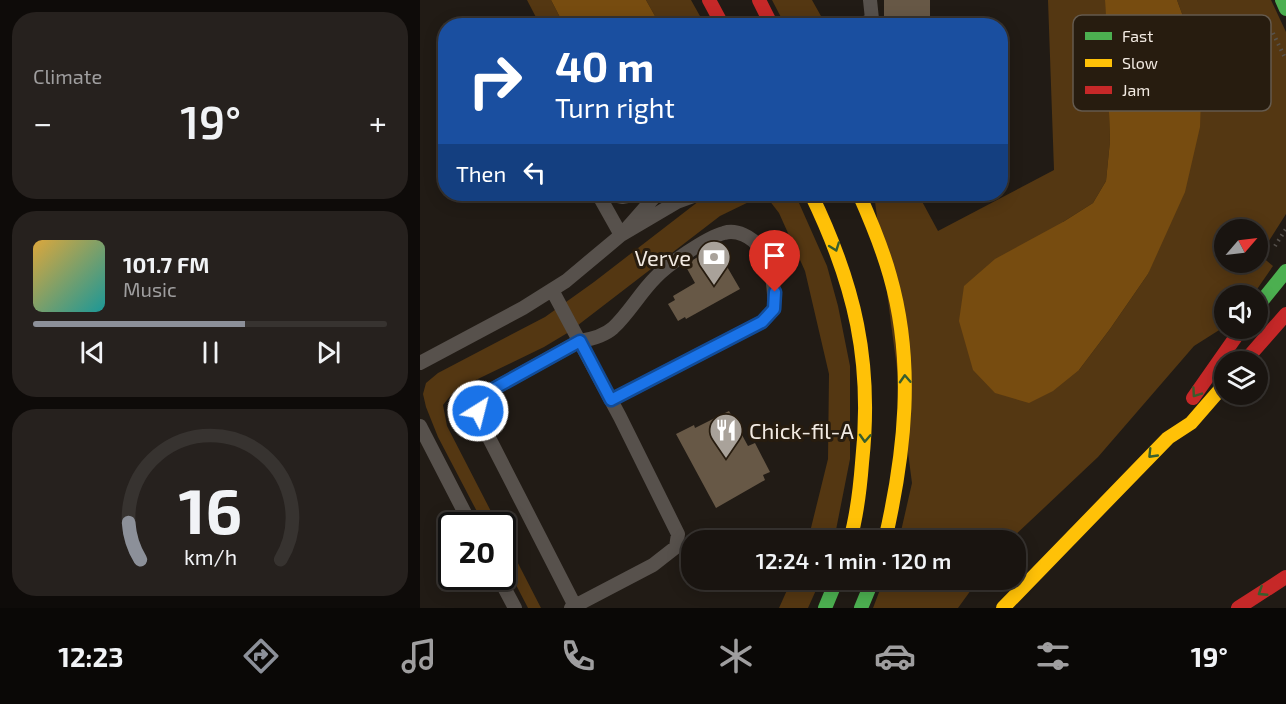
<!DOCTYPE html>
<meta charset="utf-8">
<style>
:root{--surface:#191410;--page:#26211e;--text:#f1f3f6;--muted:#9f9e9f;--line:#373330;--accent:#8c9099}
body{margin:0;font-family:"Exo 2",sans-serif;background:var(--page);color:var(--text);height:100vh;display:flex;flex-direction:column;font-size:22px;white-space:nowrap}
*{box-sizing:border-box;margin:0}
p{font-size:20px;color:var(--muted)}
.icon{flex:none;width:33px;height:33px;fill:none;stroke:currentColor;stroke-width:2;stroke-linecap:round;stroke-linejoin:round}
.map{position:relative;flex:1;overflow:hidden}
.side{display:flex;flex-direction:column;gap:12px;padding:12px;background:#0e0b09;width:420px}
.side>*{flex:none}
.hud{position:absolute;left:18px;top:18px;width:570px;height:183px;border-radius:24px;box-shadow:0 3px 15px #0003,0 0 0 2px var(--line);background:#1a4fa0;color:#fff;overflow:hidden}
.needle{width:39px;rotate:62deg}
.buttons{position:absolute;left:794px;top:219px;display:grid;gap:12px}
.buttons a{display:grid;place-items:center;width:54px;height:54px;border-radius:50%;background:var(--surface);box-shadow:0 3px 15px #0003,0 0 0 2px var(--line);font-size:30px}
.speed{position:absolute;left:18px;top:512px;display:flex;gap:12px;font-size:30px;font-weight:700;text-align:center}
.speed>*{display:grid;place-content:center;width:78px;height:78px;border-radius:50%;background:var(--surface);box-shadow:0 3px 15px #0003,0 0 0 2px var(--line);line-height:1}
.speed .limit{border:3px solid #111;border-radius:9px;background:#fff;color:#111}
.pin{position:absolute;display:grid;place-items:center;width:51px;height:51px;color:#fff;margin:-62px -26px;border-radius:50% 50% 50% 0;rotate:-45deg;box-shadow:0 0 6px #0007}
.pin .icon{rotate:45deg}
.me{position:absolute;width:66px;margin:-33px;rotate:36deg;stroke-linejoin:round;filter:drop-shadow(0 0 4px #0008)}
.turn{display:flex;align-items:center;gap:21px;height:126px;padding:0 18px;font-size:27px}
.turn .icon{width:78px;height:78px;stroke-width:2.5}
.turn b{display:block;font-size:42px;line-height:51px}
.then{display:flex;align-items:center;height:57px;padding:0 18px;background:#0003;gap:12px;font-size:22px}
.big{font-size:45px;font-weight:600;line-height:1.1}
.side .tile{flex:1;display:flex;flex-direction:column;justify-content:center;gap:9px;min-width:0;padding:0 21px;border-radius:24px;background:var(--page)}
.side .dial{align-items:center;gap:0}
.dial svg{height:156px;overflow:visible;fill:none;stroke:var(--line);stroke-width:7;stroke-linecap:round;text-anchor:middle}
.dial text{fill:var(--text);stroke:none}
.song{display:flex;align-items:center;gap:18px}
.cover{width:72px;height:72px;border-radius:9px;background:linear-gradient(135deg,hsl(40 70% 55%),hsl(180 70% 35%))}
.played{height:6px;border-radius:3px;background:linear-gradient(90deg,var(--accent) 60%,var(--line) 60%)}
.keys{display:flex;justify-content:space-around;direction:ltr}
.heat{display:flex;justify-content:space-between;align-items:center;font-size:33px;direction:ltr}
.trip{position:absolute;left:261px;top:530px;width:345px;height:60px;border-radius:24px;background:var(--surface);box-shadow:0 3px 15px #0003,0 0 0 2px var(--line);font-weight:600;line-height:60px;text-align:center}
.dock{display:flex;height:96px;justify-content:space-around;align-items:center;background:#0a0806;color:var(--muted)}
.dock .icon{width:42px;height:42px}
.dock .current{color:var(--accent)}
.dock b{font-size:27px;color:var(--text)}
main{display:flex;flex:1;min-height:0}
.map>svg:first-child{display:block}
.green{fill:#543712;fill-rule:evenodd}
.water{fill:#774c10}
.building{fill:#675846}
.lines{fill:none;stroke-linecap:round;stroke-linejoin:round}
.path{stroke:#57524d;stroke-width:4;stroke-dasharray:1.5 4.5;stroke-linecap:butt}
.lane{stroke:#57514c;stroke-width:14}
.fast{stroke:#4caf50;stroke-width:14}
.slow{stroke:#ffc107;stroke-width:14}
.jam{stroke:#c62828;stroke-width:14}
.oneway{stroke:#385e2c}
.route-casing{stroke:#114b97;stroke-width:15}
.route{stroke:#1a73e8;stroke-width:10}
.labels{text-anchor:middle;dominant-baseline:central;stroke-width:6;stroke-linejoin:round;paint-order:stroke}
.poi-label{font-size:22px;fill:#f2eae2;stroke:#271c0f;text-anchor:end}
.key{fill:#271c0f;stroke:#645a4e;stroke-width:1.5}
.key-label{font-size:16px;fill:#f2eae2}
</style>
<main>
<section class="side">
<div class="tile"><p>Climate</p>
<div class="heat"><a>−</a><b class="big">19°</b><a>+</a></div>
</div>
<div class="tile">
<div class="song"><i class="cover"></i><div><b>101.7 FM</b><p>Music</p></div></div>
<div class="played"></div>
<div class="keys"><svg class="icon" aria-label="previous" viewBox="0 0 24 24"><path d="M18 5L8 12l10 7zM5 5v14"/></svg><svg class="icon" aria-label="pause" viewBox="0 0 24 24"><path d="M8 5v14M16 5v14"/></svg><svg class="icon" aria-label="next" viewBox="0 0 24 24"><path d="M6 5l10 7-10 7zM19 5v14"/></svg></div>
</div>
<div class="tile dial"><svg viewBox="0 0 100 80">
<path d="M14 69A42 42 0 1 1 86 69"/>
<path d="M14 69A42 42 0 0 1 8 50" stroke="#8c9099"/>
<text x="50" y="56" font-size="32" font-weight="700">16</text>
<text x="50" y="72" font-size="11">km/h</text>
</svg></div>
</section>
<div class="map">
<svg width="866" height="608" viewBox="0 0 866 608">
<rect width="100%" height="100%" fill="#211b15"/>
<path class="green" d="M107 0H131L144 25H120Z
M226 0H271L285 25H240Z
M352 0H392L406 25H365Z
M628 0H685L690 141 686 181 673 203 643 222 659 370 690 329 728 274 782 68 757 0H851L866 32V214L840 255 853 266 833 295 804 296V327L774 346 678 457 590 540H479L492 483 454 194H498L518 231 634 170ZM804 230H837V262H804Z
M295 194H375L407 266 418 306 430 366V459L414 540H388L408 459 409 374 385 271 359 213 349 200 337 198 300 216 149 332 124 347 35 390 23 405 27 426 78 525H64L18 437 6 407 3 394 6 383 18 373 125 317 174 282 279 201Z
M83 534 121 608H108L83 560Z
M372 579H401L388 608H359Z
M464 579H559L538 608H453Z"/>
<path class="water" d="M131 0H226L240 25H144Z
M685 0H757L782 68 780 127 765 192 728 274 690 329 659 370 633 391 609 403 575 393 553 370 539 321 544 286 575 259 643 222 673 203 686 181 690 141Z"/>
<path class="building" d="M464 0H510V18L464 19Z
M295 246 320 289 266 319 265 317 258 321 248 304 255 300 253 296 275 283 265 265Z
M309 411 328 446 335 443 350 472 343 475 345 480 296 508 256 434 274 425 275 428Z"/>
<g class="lines">
<path class="path" d="M853 33 866 60
M855 246 866 229"/>
<path class="lane" d="M440 26 452 19 450 0
M178 194 201 235
M187 194 202 197 218 194
M208 227 237 194
M132 290 200 417 258 534 256 547 233 565 151 608
M0 363 103 308 146 281 201 235 257 202 279 194
M0 426 51 525
M78 576 95 608
M155 606 67 434C61 419 55 407 66 393L160 341C172 339 184 336 193 328 209 313 220 293 235 278 247 265 287 237 304 233 316 229 333 237 339 248 352 272 355 282 354 309L342 322 191 400"/>
<path class="fast" d="M862 0 866 9
M837 307 866 271
M405 608 417 579
M441 608 453 579"/>
<path class="slow" d="M391 194C435 285 453 362 442 463 440 489 437 515 430 540
M439 194C451 221 462 247 470 276 495 363 485 453 465 540
M583 608 748 438 771 423 804 385"/>
<path class="jam" d="M289 0 303 26
M339 0 352 26
M824 362 866 314
M773 398 822 328
M818 608 866 577"/>
</g>
<defs><path id="oneway-chevron" d="M-2-3.5L2.5 0L-2 3.5" fill="none" stroke-width="1.6" stroke-linecap="round" stroke-linejoin="round" transform="scale(1.5)"/></defs>
<g class="oneway">
<use href="#oneway-chevron" transform="translate(415 247) rotate(70)"/>
<use href="#oneway-chevron" transform="translate(485 379) rotate(-93)"/>
<use href="#oneway-chevron" transform="translate(776 393) rotate(125)"/>
<use href="#oneway-chevron" transform="translate(445 438) rotate(93)"/>
<use href="#oneway-chevron" transform="translate(732 454) rotate(134)"/>
<use href="#oneway-chevron" transform="translate(842 592) rotate(147)"/>
</g>
<g class="lines">
<defs>
<path id="route" d="M58 411 61 400 66 393 160 341 191 400 342 322 354 309 355 292"/>
</defs>
<use href="#route" class="route-casing"/>
<use href="#route" class="route"/>
</g>
<defs>
<symbol id="bank-pin" viewBox="-11 -11 22 30"><path d="M0 17L-7.5 6A9.5 9.5 0 1 1 7.5 6Z" fill="#a9a29a" stroke="#271c0f"/><path d="M-6-4H6V4H-6ZM0-2.3a2.3 2.3 0 1 0 0 4.6a2.3 2.3 0 1 0 0-4.6Z" fill="#fff"/></symbol>
<symbol id="restaurant-pin" viewBox="-11 -11 22 30"><path d="M0 17L-7.5 6A9.5 9.5 0 1 1 7.5 6Z" fill="#a9a29a" stroke="#271c0f"/><path d="M-5-6h1v4h1v-4h1v4h1v-4h1v5L-1.5 .5V6h-2V.5L-5-1ZM5-6V6H3V1.5H1.5Q1.5-4 5-6Z" fill="#fff"/></symbol>
</defs>
<g fill-rule="evenodd">
<use href="#bank-pin" x="275" y="238" width="38" height="52"/>
<use href="#restaurant-pin" x="287" y="411" width="38" height="52"/>
</g>
<g class="labels">
<g class="poi-label">
<text x="271" y="257">Verve</text>
<text x="329" y="430" text-anchor="start">Chick-fil-A</text>
</g>
</g>
<rect x="653" y="15" width="198" height="96" rx="9" class="key"/>
<rect x="665" y="32" width="27" height="8" fill="#4caf50"/>
<rect x="665" y="59" width="27" height="8" fill="#ffc107"/>
<rect x="665" y="86" width="27" height="8" fill="#c62828"/>
<g class="key-label">
<text x="702" y="42">Fast</text>
<text x="702" y="69">Slow</text>
<text x="702" y="96">Jam</text>
</g>
</svg>
<div class="buttons">
<a><svg class="needle" viewBox="-14 -14 28 28"><path d="M0-13l5 13h-10z" fill="#e53935"/><path d="M0 13l5-13h-10z" fill="#9f9e9f"/></svg></a>
<a><svg class="icon" aria-label="sound" viewBox="0 0 24 24"><path d="M4 9h4l5-4v14l-5-4H4zM17 9q2 3 0 6"/></svg></a>
<a><svg class="icon" aria-label="layers" viewBox="0 0 24 24"><path d="M12 4l9 5-9 5-9-5zM3 14l9 5 9-5"/></svg></a>
</div>
<div class="speed"><div class="limit">20</div></div>
<div class="pin" style="left:355px;top:292px;background:#d93025"><svg class="icon" aria-label="arrive" viewBox="0 0 24 24"><path d="M6 21V4h12l-3 4 3 4H6"/></svg></div>
<svg class="me" style="left:58px;top:411px" viewBox="-20 -20 40 40"><circle r="17" fill="#1a73e8" stroke="#fff" stroke-width="3"/><path d="M0-11L8 9 0 5-8 9z" fill="#fff"/></svg>
<div class="trip">12:24 · 1 min · 120 m</div>
<div class="hud">
<div class="turn"><svg class="icon" aria-label="right" viewBox="0 0 24 24"><path d="M7 20v-9h11M14 6l5 5-5 5"/></svg><div><b>40 m</b>Turn right</div></div>
<div class="then">Then<svg class="icon" aria-label="left" viewBox="0 0 24 24"><path d="M17 20v-9H6M10 6l-5 5 5 5"/></svg></div>
</div>
</div>
</main>
<nav class="dock">
<b>12:23</b>
<svg class="icon current" aria-label="directions" viewBox="0 0 24 24"><path d="M12 3l9 9-9 9-9-9zM9 14v-3h6M13 9l2 2-2 2"/></svg>
<svg class="icon" aria-label="music" viewBox="0 0 24 24"><path d="M9 18V5l10-2v13"/><circle cx="6" cy="18" r="3"/><circle cx="16" cy="16" r="3"/></svg>
<svg class="icon" aria-label="phone" viewBox="0 0 24 24"><path d="M5 4h4l2 5-3 2q2 4 5 5l2-3 5 2v4C11 20 4 13 5 4z"/></svg>
<svg class="icon" aria-label="climate" viewBox="0 0 24 24"><path d="M12 3v18M4 7l16 10M4 17L20 7"/></svg>
<svg class="icon" aria-label="car" viewBox="0 0 24 24"><path d="M5 17H2v-5l4-1 3-4h7l3 4 3 1v5h-3M9 17h6M6 11h13"/><circle cx="7" cy="17" r="2"/><circle cx="17" cy="17" r="2"/></svg>
<svg class="icon" aria-label="filters" viewBox="0 0 24 24"><path d="M4 7h16M4 17h16"/><circle cx="9" cy="7" r="2"/><circle cx="15" cy="17" r="2"/></svg>
<b>19°</b>
</nav>
